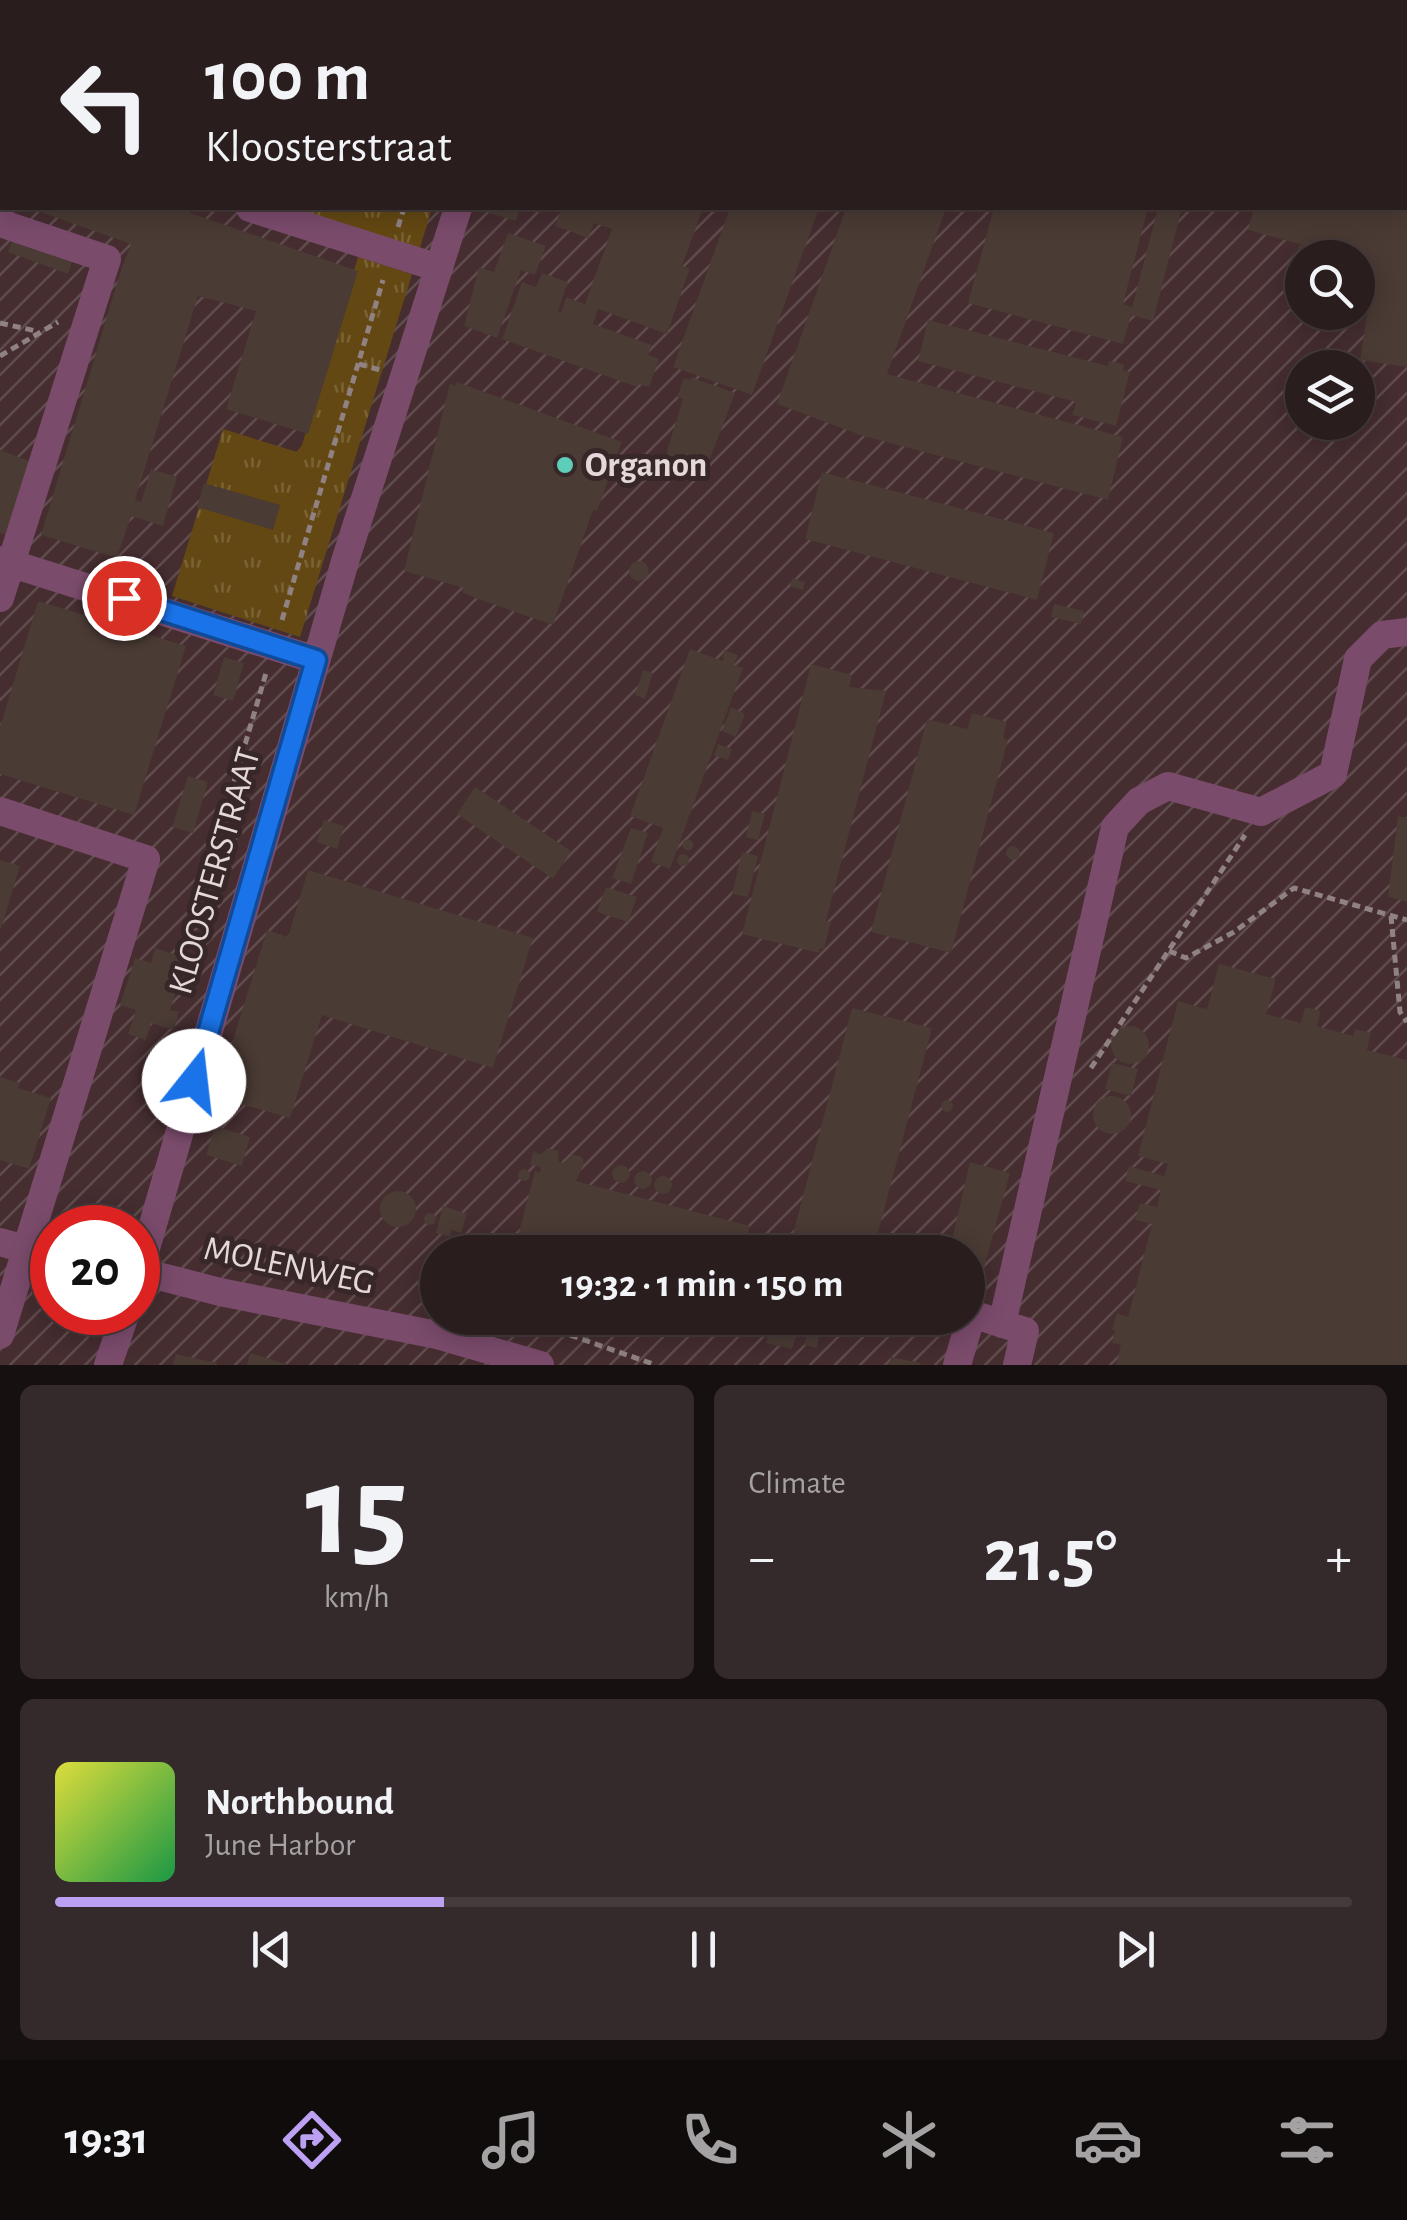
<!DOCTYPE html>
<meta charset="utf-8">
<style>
:root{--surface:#291d1e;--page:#352a2b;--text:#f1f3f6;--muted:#a5a2a4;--line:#453b3c;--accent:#bca0f2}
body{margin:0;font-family:"Alegreya Sans",sans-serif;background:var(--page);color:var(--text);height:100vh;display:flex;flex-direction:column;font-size:38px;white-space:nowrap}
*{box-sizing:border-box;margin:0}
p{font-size:32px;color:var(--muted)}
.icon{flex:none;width:55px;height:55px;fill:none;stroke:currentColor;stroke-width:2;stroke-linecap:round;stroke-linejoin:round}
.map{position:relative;height:1365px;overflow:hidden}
.sheet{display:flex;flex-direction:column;gap:20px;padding:20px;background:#171010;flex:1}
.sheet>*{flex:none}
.top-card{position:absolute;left:0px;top:0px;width:1408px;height:210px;box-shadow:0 5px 25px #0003,0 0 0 2px var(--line);background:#291d1e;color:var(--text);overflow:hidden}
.controls{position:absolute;left:1285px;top:240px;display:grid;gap:20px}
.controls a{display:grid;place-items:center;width:90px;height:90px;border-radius:50%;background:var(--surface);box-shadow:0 5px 25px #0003,0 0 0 2px var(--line);font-size:50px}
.speed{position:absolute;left:30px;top:1205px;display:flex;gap:20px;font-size:50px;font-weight:700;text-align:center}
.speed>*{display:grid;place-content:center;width:130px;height:130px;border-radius:50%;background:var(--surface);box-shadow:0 5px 25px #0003,0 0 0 2px var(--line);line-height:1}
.speed .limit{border:15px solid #d22;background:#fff;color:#111}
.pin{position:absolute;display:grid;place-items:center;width:85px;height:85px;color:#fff;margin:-42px;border:5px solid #fff;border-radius:50%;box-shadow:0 2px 10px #0007}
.me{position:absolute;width:110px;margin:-55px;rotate:16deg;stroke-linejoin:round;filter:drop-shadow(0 0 8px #0008)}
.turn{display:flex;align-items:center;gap:35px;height:210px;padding:0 40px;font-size:45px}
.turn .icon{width:130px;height:130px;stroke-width:2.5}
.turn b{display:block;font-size:70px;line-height:85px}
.big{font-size:75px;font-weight:700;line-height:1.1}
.sheet .widget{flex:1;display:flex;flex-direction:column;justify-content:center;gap:15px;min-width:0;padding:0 35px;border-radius:15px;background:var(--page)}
.sheet .dial{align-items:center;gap:0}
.dial b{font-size:130px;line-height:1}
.song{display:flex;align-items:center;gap:30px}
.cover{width:120px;height:120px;border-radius:15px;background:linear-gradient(135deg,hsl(60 70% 55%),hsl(140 70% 35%))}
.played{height:10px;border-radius:5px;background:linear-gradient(90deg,var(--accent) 30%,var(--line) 30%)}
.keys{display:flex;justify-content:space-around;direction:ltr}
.heat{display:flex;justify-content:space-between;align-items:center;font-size:55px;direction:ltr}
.sheet .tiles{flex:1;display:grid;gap:20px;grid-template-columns:1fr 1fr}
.widget:last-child{grid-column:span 2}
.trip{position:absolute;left:420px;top:1235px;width:565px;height:100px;border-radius:50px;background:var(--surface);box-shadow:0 5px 25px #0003,0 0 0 2px var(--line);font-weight:700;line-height:100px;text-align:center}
.tabs{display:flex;height:160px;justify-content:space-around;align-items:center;background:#100c0c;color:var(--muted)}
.tabs .icon{width:70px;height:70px}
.tabs .selected{color:var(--accent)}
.tabs b{font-size:45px;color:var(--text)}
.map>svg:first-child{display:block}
.industrial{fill:url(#industrial-furrows);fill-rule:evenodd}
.grass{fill:url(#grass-tufts)}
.building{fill:#4a3b34}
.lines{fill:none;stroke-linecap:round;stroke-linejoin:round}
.path{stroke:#908283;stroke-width:5;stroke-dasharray:8 5;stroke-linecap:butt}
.minor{stroke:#7b4b6c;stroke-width:28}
.route-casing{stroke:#114b97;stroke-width:25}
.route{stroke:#1a73e8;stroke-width:18}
.poi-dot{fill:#5dceb9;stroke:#372728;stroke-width:4}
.labels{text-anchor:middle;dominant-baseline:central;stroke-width:10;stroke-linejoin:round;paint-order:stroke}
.poi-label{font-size:35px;font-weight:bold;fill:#e4d8d9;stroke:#372728;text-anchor:start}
.street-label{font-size:35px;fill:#e4d8d9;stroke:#372728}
</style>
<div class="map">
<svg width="1407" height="1365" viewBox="0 0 1407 1365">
<defs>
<pattern id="industrial-furrows" width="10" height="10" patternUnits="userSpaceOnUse" patternTransform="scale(2.5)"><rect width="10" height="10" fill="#452d30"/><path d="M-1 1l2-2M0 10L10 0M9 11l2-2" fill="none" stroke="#604b4d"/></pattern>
<pattern id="grass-tufts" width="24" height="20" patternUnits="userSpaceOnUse" patternTransform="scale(2.5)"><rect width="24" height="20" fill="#644813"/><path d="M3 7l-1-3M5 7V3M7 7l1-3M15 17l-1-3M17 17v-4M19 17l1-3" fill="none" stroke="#7a6235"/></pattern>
</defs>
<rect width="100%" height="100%" fill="#372728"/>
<path class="industrial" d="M0 0H1407V1365H0ZM2 2H1405V208H2ZM1302 258H1358V312H1302ZM1302 368H1358V422H1302ZM52 1228H138V1312H52ZM438 1252H968V1318H438Z"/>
<path class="grass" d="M281 208H432L419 251Z
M358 257 412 274 300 637 172 596 223 429 297 452 302 445Z"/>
<path class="building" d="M29 208H176L358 271 308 434 226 409 256 311 198 296 135 500 141 502 151 469 177 477 163 526 131 516 117 558 41 535 121 270 131 244Z
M490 208H520L516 221 489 213Z
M562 208H703L682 266 690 268 667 334 598 309 593 324 652 345 648 355 659 359 649 387 638 384 637 387 502 339 522 282 536 287 542 273 568 282 558 311 561 313 566 297 585 304 612 229 594 223 588 238 555 226Z
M730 208H819L752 395 673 367Z
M846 208H946L887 374 1123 437 1108 500 863 436 777 404Z
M994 208H1131L1147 212 1123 304 1132 307 1158 208H1182L1153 321 1131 315 1123 344 968 303Z
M1254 208H1407V367L1360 360 1368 308 1358 307V258H1299L1298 246 1303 245 1248 230Z
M508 233 546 246 535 275 521 270 497 338 464 326 479 267 494 272Z
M13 238 73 260 68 274 8 252Z
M928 320 1108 366 1109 361 1124 364 1123 370 1130 372 1116 426 1072 415 1076 402 918 361Z
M691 377 735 393 706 469 666 454 683 399 677 397 684 378 690 380Z
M457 382 622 442 597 511 593 510 553 625 475 598 462 592 464 588 404 571 450 383 455 386Z
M0 450 35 463 9 536 0 533Z
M822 472 1054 533 1037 600 805 539Z
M204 483 280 505 273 530 197 507Z
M629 571a10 10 0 1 1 20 0a10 10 0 1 1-20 0Z
M792 578 805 582 803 590 790 587Z
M38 601 186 646 134 815 0 774V727Z
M1054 604 1084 611 1081 624 1051 617Z
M690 649 723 661 724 650 738 655 734 665 743 668 670 869 651 862 663 828 630 816Z
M224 657 244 663 233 701 213 695Z
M811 664 852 675 849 687 886 691 826 921 831 922 824 949 820 948 819 953 742 934Z
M643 670 653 673 645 699 635 695Z
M731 707 745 714 736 737 722 731Z
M972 713 1007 722 1003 738 1008 740 951 953 871 932 927 719 967 729Z
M718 744 732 749 728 760 714 755Z
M188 776 208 782 193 833 172 827Z
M475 787 571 851 553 879 457 814Z
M752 811 765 814 758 840 746 837Z
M1398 816 1407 818V902L1388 897Z
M324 820 344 826 337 849 317 842Z
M631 828 648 833 631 884 612 878Z
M682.5 845a5.5 5.5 0 1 1 11 0a5.5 5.5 0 1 1-11 0Z
M1006 853a7 7 0 1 1 14 0a7 7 0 1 1-14 0Z
M742 852 758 856 748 897 732 894Z
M677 860a6 6 0 1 1 12 0a6 6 0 1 1-12 0Z
M0 860 20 866 1 929H0Z
M308 870 533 938 493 1068 322 1015 290 1118 238 1103 236 1109 228 1107 230 1100 216 1095 267 930 288 937Z
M606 887 637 897 628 922 597 912Z
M155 948 186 958 170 1010 179 1012 174 1030 151 1023 146 1040 128 1034 136 1010 120 1005 135 958 151 963Z
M1219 964 1276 979 1266 1014 1301 1023 1305 1007 1321 1011 1317 1026 1353 1036 1355 1029 1371 1033 1367 1050 1407 1060V1365H1116L1121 1345 1112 1343 1115 1330H1112L1117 1313 1128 1317 1152 1224 1135 1220 1140 1203 1157 1207 1161 1190 1125 1181 1129 1166 1164 1176 1168 1164 1138 1156 1178 1001 1207 1009Z
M852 1008 932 1028 873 1252H850L792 1238Z
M1111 1045a19 19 0 1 1 38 0a19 19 0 1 1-38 0Z
M1112 1063 1138 1069 1131 1096 1105 1089Z
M0 1077 20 1083 18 1088 51 1098 29 1169 0 1160Z
M1093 1115a19 19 0 1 1 38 0a19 19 0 1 1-38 0Z
M941 1106a6 6 0 1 1 12 0a6 6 0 1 1-12 0Z
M215 1126 250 1137 242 1166 206 1155Z
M547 1148 558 1151 559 1162 565 1163 572 1154 582 1157 584 1164 576 1181 750 1226 743 1252H514L535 1171 540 1172 541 1167 530 1165 533 1152 541 1154Z
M970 1162 1010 1173 976 1297 968 1295V1252H949Z
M612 1174a9 9 0 1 1 18 0a9 9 0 1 1-18 0Z
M518 1175a6 6 0 1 1 12 0a6 6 0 1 1-12 0Z
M634 1180a9 9 0 1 1 18 0a9 9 0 1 1-18 0Z
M654 1185a9 9 0 1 1 18 0a9 9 0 1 1-18 0Z
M380 1209a18 18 0 1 1 36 0a18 18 0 1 1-36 0Z
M443 1206 467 1214 461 1233 452 1230 450 1237 436 1233Z
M424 1219a6 6 0 1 1 12 0a6 6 0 1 1-12 0Z
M770 1330 796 1337 792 1349 766 1343Z
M807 1334 819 1337 817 1348 804 1345Z
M250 1353 287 1364V1365H247Z
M176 1354 217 1363V1365H173Z
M891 1357 921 1363 920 1365H889Z"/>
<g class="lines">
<path class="path" d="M466 2 467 0
M398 227 404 208
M0 323 36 331
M0 356 58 322
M359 364 380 370
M282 620 383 280
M1391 916 1400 1012 1407 1022
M211 920 195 915 266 673
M1169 951 1186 958 1234 932 1294 888 1407 920
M1091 1068 1245 835
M521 1318 656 1365"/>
<path class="minor" d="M203 0 212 2
M816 0 822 2
M523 2 524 0
M250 208 439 268
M0 223 107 259 0 598
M0 560 316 660
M0 811 146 859 0 1335
M0 1242 28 1250
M139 1271 220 1292 437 1335 540 1365
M138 1276 346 558 458 208
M1002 1324 1115 827 1139 801 1168 786 1261 812 1333 774 1358 659 1382 635 1407 632
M108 1365 126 1312
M957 1365 972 1314 1025 1331 1017 1365"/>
</g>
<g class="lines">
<defs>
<path id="route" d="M124 598 316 660 194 1081"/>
</defs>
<use href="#route" class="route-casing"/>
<use href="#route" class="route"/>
</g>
<circle class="poi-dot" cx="565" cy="465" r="10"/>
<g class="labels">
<g class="poi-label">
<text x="585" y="465">Organon</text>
</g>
<g class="street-label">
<text transform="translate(215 871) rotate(-74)">KLOOSTERSTRAAT</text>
<text transform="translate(289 1266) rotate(12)">MOLENWEG</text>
</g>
</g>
</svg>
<div class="controls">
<a><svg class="icon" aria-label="search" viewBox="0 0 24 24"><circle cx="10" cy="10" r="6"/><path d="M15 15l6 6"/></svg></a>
<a><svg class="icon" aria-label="layers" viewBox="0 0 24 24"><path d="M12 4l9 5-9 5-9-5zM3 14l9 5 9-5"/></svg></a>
</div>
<div class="speed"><div class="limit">20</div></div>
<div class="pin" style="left:124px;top:598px;background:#d93025"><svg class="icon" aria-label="arrive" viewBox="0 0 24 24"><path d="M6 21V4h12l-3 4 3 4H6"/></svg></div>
<svg class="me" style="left:194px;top:1081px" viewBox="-20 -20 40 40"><circle r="19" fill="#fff"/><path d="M0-13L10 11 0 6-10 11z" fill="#1a73e8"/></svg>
<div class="trip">19:32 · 1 min · 150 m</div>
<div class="top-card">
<div class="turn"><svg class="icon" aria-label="left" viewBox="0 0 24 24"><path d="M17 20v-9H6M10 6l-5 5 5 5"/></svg><div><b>100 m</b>Kloosterstraat</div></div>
</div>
</div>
<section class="sheet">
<div class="tiles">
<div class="widget dial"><b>15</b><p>km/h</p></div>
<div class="widget"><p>Climate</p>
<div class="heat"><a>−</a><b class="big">21.5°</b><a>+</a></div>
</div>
<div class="widget">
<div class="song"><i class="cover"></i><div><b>Northbound</b><p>June Harbor</p></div></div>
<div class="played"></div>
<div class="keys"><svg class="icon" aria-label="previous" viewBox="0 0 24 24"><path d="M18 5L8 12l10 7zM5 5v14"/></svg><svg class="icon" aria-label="pause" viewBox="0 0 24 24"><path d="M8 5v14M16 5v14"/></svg><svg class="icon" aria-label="next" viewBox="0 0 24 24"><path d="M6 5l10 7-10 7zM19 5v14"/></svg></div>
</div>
</div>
</section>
<nav class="tabs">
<b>19:31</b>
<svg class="icon selected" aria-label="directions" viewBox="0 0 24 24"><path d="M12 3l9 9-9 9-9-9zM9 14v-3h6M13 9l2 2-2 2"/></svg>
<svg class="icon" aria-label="music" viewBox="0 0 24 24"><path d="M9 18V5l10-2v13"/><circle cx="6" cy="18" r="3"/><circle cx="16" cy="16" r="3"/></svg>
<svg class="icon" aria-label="phone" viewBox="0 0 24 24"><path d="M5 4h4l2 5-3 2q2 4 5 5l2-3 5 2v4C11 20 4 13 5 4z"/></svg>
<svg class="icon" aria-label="climate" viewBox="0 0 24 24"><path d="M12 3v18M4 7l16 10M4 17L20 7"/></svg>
<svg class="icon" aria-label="car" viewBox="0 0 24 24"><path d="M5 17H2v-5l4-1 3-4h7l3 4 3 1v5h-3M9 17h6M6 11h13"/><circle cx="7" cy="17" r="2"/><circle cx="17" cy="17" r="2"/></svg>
<svg class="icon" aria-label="filters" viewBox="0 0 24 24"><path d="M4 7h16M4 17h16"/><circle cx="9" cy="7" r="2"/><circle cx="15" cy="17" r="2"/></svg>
</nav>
